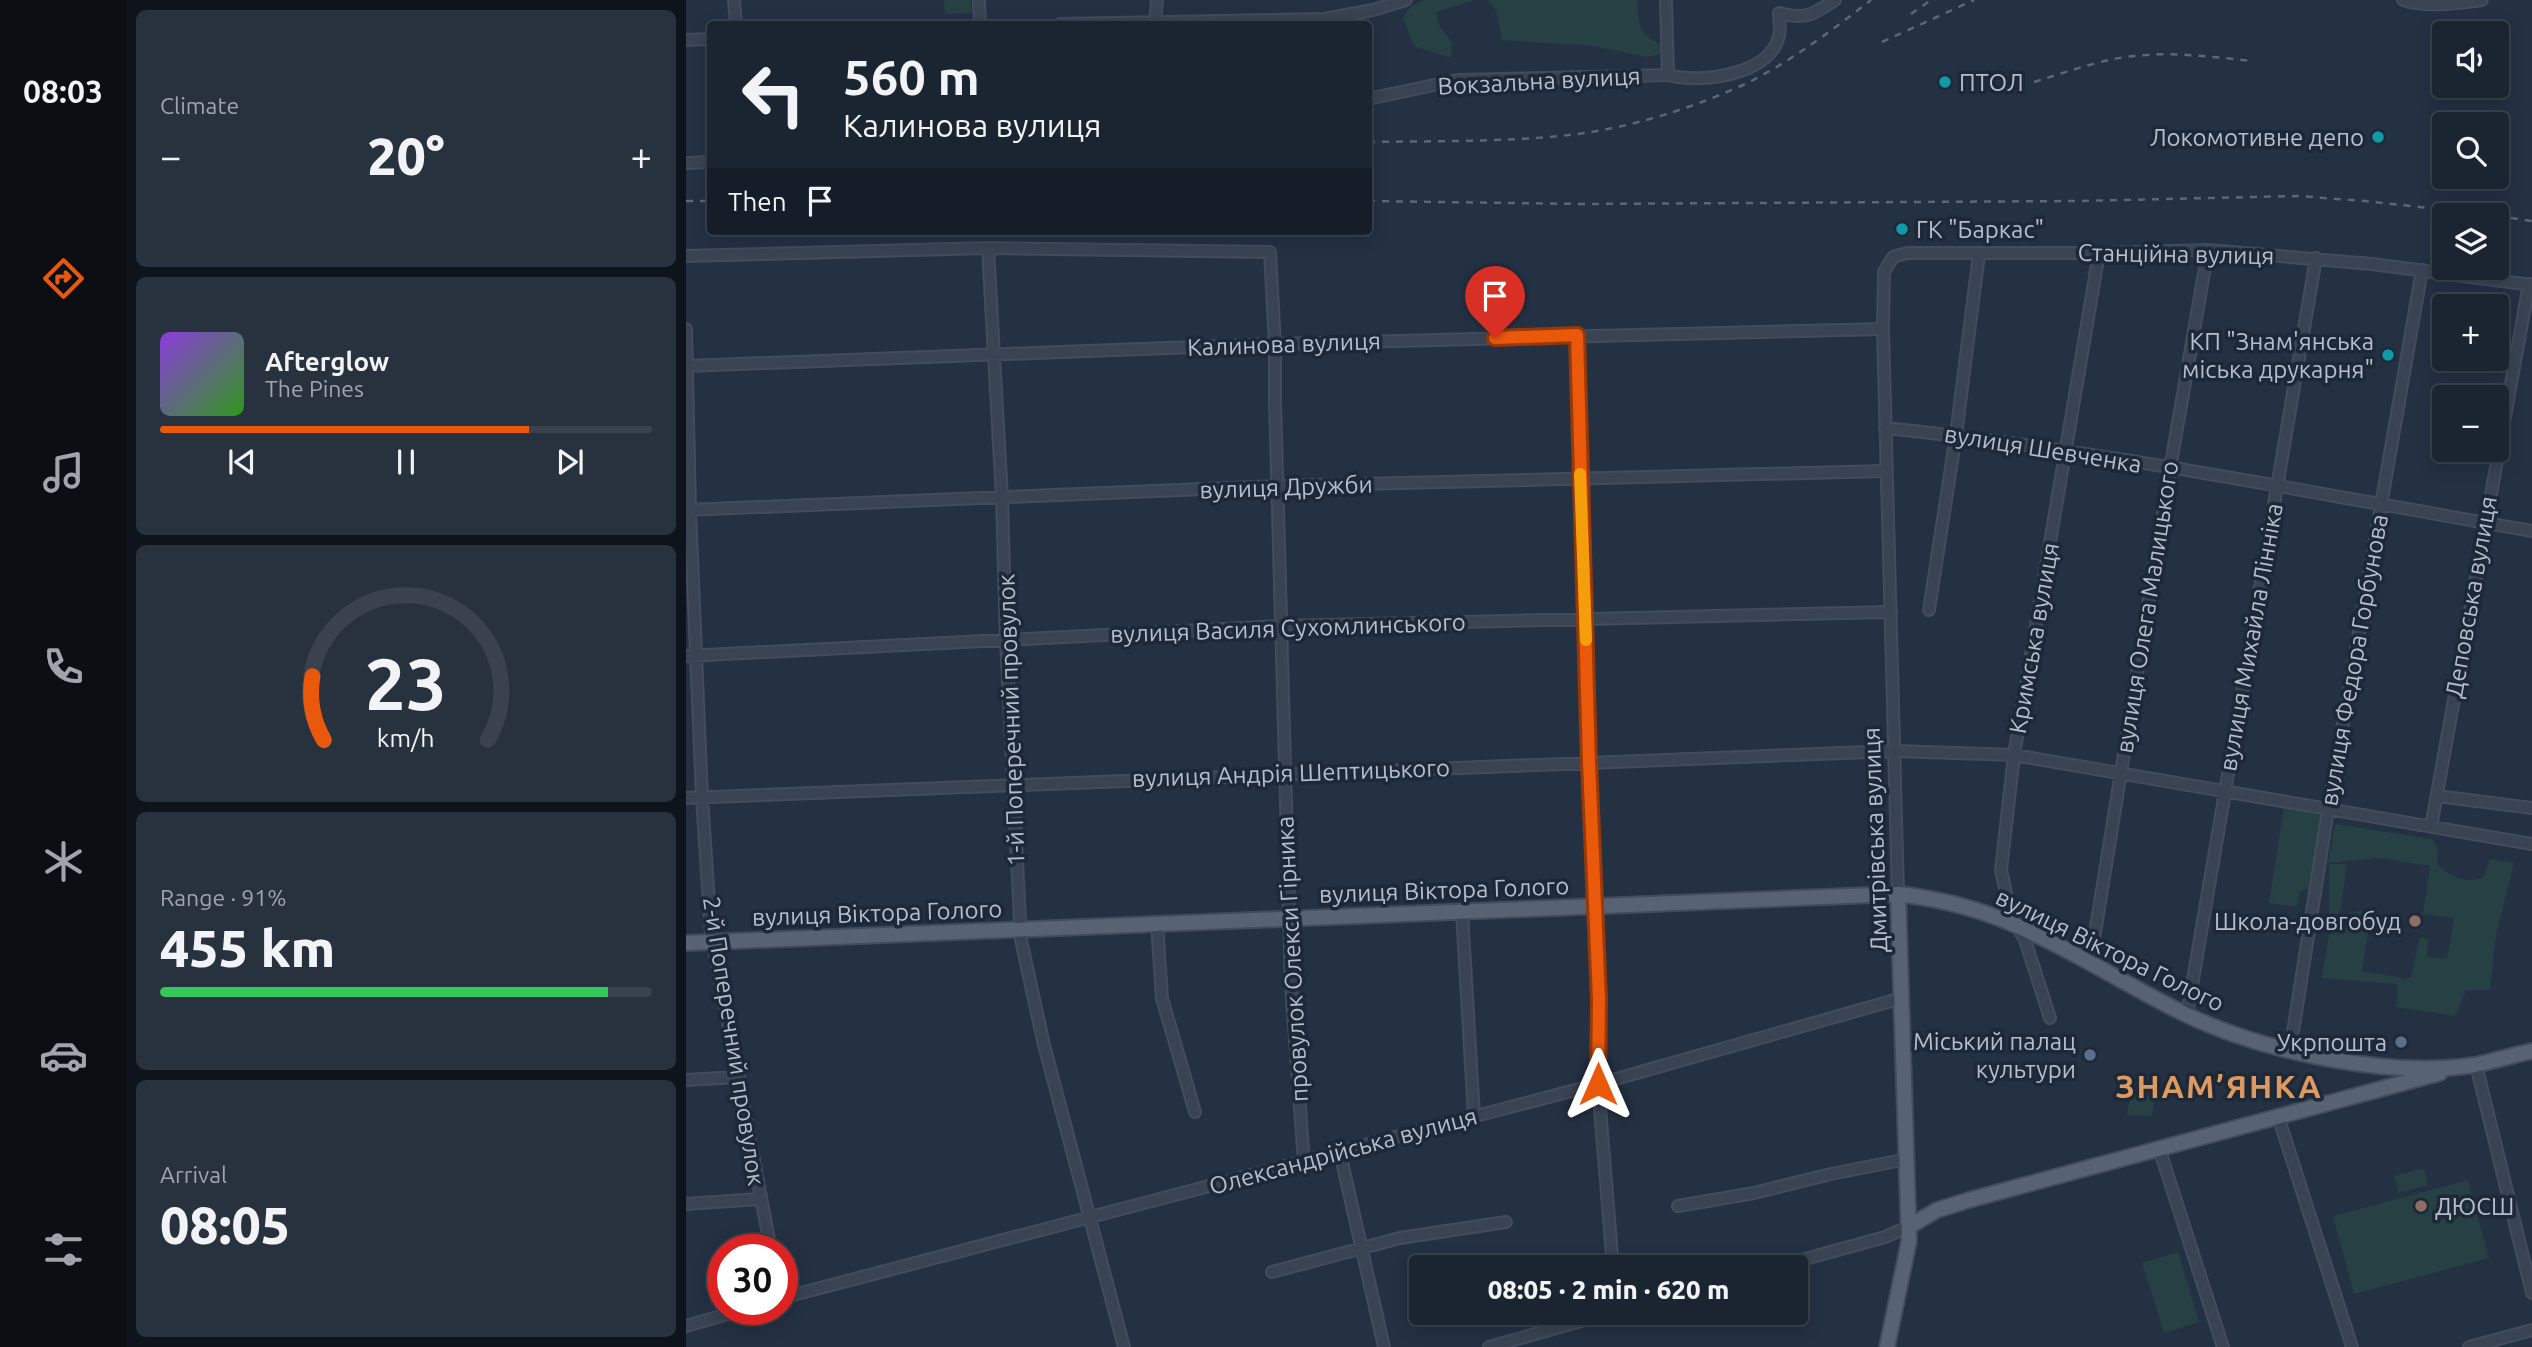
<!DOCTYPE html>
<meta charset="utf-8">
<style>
:root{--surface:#1b2532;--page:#28313e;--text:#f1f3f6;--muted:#a0a5ac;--line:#39424d;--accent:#ea580c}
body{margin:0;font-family:Ubuntu,sans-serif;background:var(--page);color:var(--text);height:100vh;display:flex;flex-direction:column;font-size:26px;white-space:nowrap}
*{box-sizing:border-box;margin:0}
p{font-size:23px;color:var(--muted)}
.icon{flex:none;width:38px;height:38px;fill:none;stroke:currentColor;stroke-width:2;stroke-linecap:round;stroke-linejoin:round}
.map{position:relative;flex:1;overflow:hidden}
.side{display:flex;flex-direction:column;gap:10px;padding:10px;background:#0f141c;width:560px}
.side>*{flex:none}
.banner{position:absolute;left:21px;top:21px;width:665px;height:214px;border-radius:7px;box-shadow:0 4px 18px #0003,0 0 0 2px var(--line);background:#1b2532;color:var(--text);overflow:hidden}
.buttons{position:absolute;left:1746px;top:21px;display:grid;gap:14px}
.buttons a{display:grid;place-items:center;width:77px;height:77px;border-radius:7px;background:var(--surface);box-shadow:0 4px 18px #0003,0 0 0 2px var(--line);font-size:35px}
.speed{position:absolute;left:21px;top:1234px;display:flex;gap:14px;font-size:35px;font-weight:700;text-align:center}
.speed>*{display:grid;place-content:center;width:91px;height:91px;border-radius:50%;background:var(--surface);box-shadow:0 4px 18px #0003,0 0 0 2px var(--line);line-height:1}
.speed .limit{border:10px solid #d22;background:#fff;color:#111}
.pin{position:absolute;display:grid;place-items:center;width:60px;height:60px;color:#fff;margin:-72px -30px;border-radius:50% 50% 50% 0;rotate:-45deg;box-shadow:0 0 7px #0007}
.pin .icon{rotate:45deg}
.me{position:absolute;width:77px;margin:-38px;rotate:0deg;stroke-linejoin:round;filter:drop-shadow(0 0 5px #0008)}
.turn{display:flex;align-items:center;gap:24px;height:147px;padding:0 21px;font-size:32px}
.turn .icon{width:91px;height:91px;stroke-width:2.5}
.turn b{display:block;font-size:49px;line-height:60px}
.then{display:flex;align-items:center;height:66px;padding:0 21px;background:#0003;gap:14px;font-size:26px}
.big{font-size:52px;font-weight:800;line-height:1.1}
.side .widget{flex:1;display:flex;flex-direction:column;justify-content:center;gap:10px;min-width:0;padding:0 24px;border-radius:10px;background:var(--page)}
.side .dial{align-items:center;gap:0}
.dial svg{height:182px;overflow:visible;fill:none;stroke:var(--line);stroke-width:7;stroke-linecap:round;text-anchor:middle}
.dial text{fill:var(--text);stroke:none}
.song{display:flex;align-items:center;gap:21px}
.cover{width:84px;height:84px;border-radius:10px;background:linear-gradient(135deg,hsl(270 70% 55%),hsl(110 70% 35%))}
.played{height:7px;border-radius:4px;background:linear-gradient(90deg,var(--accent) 75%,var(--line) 75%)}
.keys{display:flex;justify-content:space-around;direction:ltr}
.heat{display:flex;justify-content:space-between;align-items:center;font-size:38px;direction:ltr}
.charge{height:10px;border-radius:5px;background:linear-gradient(90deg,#34c759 91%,var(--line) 0)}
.trip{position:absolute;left:723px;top:1255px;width:399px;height:70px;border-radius:7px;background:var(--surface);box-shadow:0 4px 18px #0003,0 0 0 2px var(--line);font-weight:800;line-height:70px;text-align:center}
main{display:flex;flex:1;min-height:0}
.tabs{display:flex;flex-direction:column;width:126px;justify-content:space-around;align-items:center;background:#0b0f14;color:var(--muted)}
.tabs .icon{width:49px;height:49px}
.tabs .current{color:var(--accent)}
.tabs b{font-size:32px;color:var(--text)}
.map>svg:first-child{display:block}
.green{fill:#264044}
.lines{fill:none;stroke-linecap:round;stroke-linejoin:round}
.minor-casing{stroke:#424c5c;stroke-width:14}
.major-casing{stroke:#424c5c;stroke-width:18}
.minor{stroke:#394352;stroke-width:10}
.major{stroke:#576272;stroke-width:14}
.rail{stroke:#5a677a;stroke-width:2.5;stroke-dasharray:7 7;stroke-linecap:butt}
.route-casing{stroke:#983908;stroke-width:18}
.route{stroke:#ea580c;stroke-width:12}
.slow{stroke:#f59e0b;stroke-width:12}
.culture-dot{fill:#0f9aa8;stroke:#1d2838;stroke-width:2.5}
.education-dot{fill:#8d6e63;stroke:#1d2838;stroke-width:2.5}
.service-dot{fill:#5c6f8a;stroke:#1d2838;stroke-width:2.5}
.labels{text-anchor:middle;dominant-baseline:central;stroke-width:7;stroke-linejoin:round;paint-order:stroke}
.street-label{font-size:24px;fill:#b6becc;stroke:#1d2838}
.poi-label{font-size:24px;fill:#b6becc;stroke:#1d2838;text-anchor:end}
.district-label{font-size:32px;font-weight:bold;letter-spacing:2px;fill:#dd9960;stroke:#1d2838}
</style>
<main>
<nav class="tabs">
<b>08:03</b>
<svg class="icon current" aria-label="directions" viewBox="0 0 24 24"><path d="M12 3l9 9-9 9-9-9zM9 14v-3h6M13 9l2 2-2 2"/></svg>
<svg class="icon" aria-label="music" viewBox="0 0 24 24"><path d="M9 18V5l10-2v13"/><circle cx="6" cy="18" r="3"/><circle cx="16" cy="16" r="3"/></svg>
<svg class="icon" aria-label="phone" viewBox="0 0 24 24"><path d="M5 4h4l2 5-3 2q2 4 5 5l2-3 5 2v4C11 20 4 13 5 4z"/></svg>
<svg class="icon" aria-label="climate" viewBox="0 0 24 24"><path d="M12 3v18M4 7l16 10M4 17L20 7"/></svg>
<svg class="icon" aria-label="car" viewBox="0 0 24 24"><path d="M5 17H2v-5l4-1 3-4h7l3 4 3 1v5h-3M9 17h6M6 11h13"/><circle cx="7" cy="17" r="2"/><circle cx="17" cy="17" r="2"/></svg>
<svg class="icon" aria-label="filters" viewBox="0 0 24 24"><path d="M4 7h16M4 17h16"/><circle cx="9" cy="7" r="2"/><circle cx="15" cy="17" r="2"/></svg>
</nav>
<section class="side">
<div class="widget"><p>Climate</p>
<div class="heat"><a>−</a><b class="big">20°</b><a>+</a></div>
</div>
<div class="widget">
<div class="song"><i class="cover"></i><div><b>Afterglow</b><p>The Pines</p></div></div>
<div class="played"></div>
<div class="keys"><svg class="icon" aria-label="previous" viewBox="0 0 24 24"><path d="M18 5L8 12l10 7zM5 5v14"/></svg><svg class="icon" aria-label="pause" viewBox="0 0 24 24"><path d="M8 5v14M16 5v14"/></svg><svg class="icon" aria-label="next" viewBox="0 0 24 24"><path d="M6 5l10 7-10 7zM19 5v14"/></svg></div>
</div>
<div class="widget dial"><svg viewBox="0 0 100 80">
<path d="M14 69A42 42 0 1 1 86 69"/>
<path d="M14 69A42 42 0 0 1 9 41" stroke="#ea580c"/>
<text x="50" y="56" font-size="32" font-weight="700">23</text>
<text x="50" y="72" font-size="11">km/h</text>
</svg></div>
<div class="widget"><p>Range · 91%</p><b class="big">455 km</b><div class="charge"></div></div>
<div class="widget"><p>Arrival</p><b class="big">08:05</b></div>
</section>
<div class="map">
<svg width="1846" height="1347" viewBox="0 0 1846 1347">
<rect width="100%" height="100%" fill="#243143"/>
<path class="green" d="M258 0H285L286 13 259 14Z
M738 0H789L750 12 753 25 766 43 765 58 728 46 717 18 725 6Z
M801 0H951C953 24 951 34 975 44L974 54 960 57 908 46 816 40 810 10Z
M1598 807 1638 814 1627 887 1615 891 1610 907 1583 903Z
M1649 824 1746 839 1751 846 1752 865C1767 878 1778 883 1797 878L1804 859 1828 863 1810 935 1804 990H1780L1769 1016 1710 1007 1712 984 1636 978 1643 935V864H1661L1654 914 1675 911 1685 914 1676 971 1716 978V980L1725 977 1734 937 1742 939 1741 957 1761 959 1768 918 1737 914 1744 866 1693 858 1642 863Z
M1445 1093 1469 1096 1466 1116 1441 1115Z
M1738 1168 1742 1185 1713 1193 1708 1176Z
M1782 1180 1803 1258 1668 1294 1647 1216Z
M1492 1252 1513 1322 1478 1333 1456 1263Z"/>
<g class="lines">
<defs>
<path id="minor" d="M48 0 50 24
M293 0 294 24
M980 0 982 75
M1717 0C1740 8 1772 3 1796 0
M374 24 638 19 687 10 720 0
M469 24 471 0
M0 40 24 39
M682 99 772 80 982 75C1015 84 1084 75 1093 36 1095 29 1093 20 1093 13 1119 20 1127 15 1149 0
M0 163 24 162
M302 248 316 498 320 640 335 940 358 1045 438 1347
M0 256 302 248 584 252 589 344V401L605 985 618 1162
M0 329 4 510 16 797 25 934 85 1250
M891 335 903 762 913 999 912 1084 927 1267
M0 366 589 344 1197 329
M1199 428C1416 450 1631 494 1846 531
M0 510 592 486 1200 471
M1243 610 1270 435 1293 254
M0 656 596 626 1205 612
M1751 796 1846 808
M0 798 1210 751 1328 755 1846 844
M1745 827 1843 284
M1212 894 1197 329 1198 272 1207 257 1221 253H1413L1522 250 1686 264 1846 285
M776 912 788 1116
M471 924 476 998 509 1112
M1404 964 1484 469 1522 250
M1501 1015 1630 258
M1364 1018 1339 940 1325 916 1315 870 1328 755 1413 253
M1604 1051 1642 810 1736 270
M1790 1065 1846 1293
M0 1080 53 1077
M1592 1116 1666 1347
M1473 1148 1537 1347
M654 1153 698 1347
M0 1204 74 1199
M992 1206 1068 1193 1145 1174 1221 1159
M1090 1267 1199 1237 1224 1226
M586 1272 714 1238 820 1222
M96 1298 912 1084 1216 998
M0 1326 59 1309
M803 1347 927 1312
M1783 1347 1846 1330"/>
<path id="major" d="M0 943 1212 894C1247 898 1282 906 1315 919 1379 945 1438 984 1499 1014 1577 1052 1703 1078 1789 1065 1808 1061 1827 1055 1846 1051
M1224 1226 1251 1210 1283 1200 1754 1073
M1201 1347 1223 1241 1212 894"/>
</defs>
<use href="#minor" class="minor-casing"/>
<use href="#major" class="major-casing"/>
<use href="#minor" class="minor"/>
<use href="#major" class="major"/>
<path class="rail" d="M1225 14 1245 0
M1196 42 1288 0
M1348 82C1384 71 1421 57 1459 55 1495 52 1532 58 1568 61
M682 142C746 141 810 142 874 136 937 130 999 111 1057 85 1103 63 1145 31 1185 0
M0 201H24
M682 201 896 204 1392 201 1612 196 1679 201 1808 215
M1811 216 1846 221"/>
</g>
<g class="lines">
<defs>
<path id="route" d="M809 338 891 335 903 762 913 999 912 1084"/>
</defs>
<use href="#route" class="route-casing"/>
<use href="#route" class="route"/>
<path class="slow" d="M894 474 900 640"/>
</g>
<g class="culture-dot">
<circle cx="1259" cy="82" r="7"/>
<circle cx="1692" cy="137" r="7"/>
<circle cx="1216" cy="229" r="7"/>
<circle cx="1702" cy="355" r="7"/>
</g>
<g class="education-dot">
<circle cx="1729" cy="921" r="7"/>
<circle cx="1735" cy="1206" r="7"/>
</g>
<g class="service-dot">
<circle cx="1715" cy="1042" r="7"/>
<circle cx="1404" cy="1055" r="7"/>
</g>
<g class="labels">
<g class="street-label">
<text transform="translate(853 81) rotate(-3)">Вокзальна вулиця</text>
<text transform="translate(1490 254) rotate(1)">Станційна вулиця</text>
<text transform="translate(598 344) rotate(-2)">Калинова вулиця</text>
<text transform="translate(1357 449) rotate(9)">вулиця Шевченка</text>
<text transform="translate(600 487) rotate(-2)">вулиця Дружби</text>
<text transform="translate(1785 597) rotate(-80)">Деповська вулиця</text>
<text transform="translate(1461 607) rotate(-81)">вулиця Олега Малицького</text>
<text transform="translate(602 628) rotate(-2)">вулиця Василя Сухомлинського</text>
<text transform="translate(1565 637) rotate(-80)">вулиця Михайла Лінніка</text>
<text transform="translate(1348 638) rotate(-80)">Кримська вулиця</text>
<text transform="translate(1668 660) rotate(-80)">вулиця Федора Горбунова</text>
<text transform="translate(325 720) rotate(-92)">1-й Поперечний провулок</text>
<text transform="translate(605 773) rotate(-2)">вулиця Андрія Шептицького</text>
<text transform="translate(1189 840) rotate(-92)">Дмитрівська вулиця</text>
<text transform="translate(758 890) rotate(-2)">вулиця Віктора Голого</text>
<text transform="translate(191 913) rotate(-2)">вулиця Віктора Голого</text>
<text transform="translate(1424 950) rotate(26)">вулиця Віктора Голого</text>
<text transform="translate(606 959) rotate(-93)">провулок Олекси Гірника</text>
<text transform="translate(48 1041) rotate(81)">2-й Поперечний провулок</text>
<text transform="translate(657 1151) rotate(-15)">Олександрійська вулиця</text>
</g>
<g class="poi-label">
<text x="1273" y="82" text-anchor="start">ПТОЛ</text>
<text x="1678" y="137">Локомотивне депо</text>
<text x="1230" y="229" text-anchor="start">ГК "Баркас"</text>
<text x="1688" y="341">КП "Знам'янська<tspan x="1688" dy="28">міська друкарня"</tspan></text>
<text x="1715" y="921">Школа-довгобуд</text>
<text x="1390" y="1041">Міський палац<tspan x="1390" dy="28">культури</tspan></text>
<text x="1701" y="1042">Укрпошта</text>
<text x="1749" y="1206" text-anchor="start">ДЮСШ</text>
</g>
<g class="district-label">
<text x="1533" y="1086">ЗНАМ’ЯНКА</text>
</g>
</g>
</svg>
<div class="buttons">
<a><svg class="icon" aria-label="sound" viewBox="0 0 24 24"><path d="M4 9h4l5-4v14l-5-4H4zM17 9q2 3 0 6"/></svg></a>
<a><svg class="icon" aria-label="search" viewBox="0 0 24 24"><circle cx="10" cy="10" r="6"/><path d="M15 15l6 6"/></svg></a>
<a><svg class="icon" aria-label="layers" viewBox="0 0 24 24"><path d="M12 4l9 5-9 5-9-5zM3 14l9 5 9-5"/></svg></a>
<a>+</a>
<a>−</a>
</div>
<div class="speed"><div class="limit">30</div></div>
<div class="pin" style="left:809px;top:338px;background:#d93025"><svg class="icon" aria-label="arrive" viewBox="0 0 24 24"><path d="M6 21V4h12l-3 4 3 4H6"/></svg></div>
<svg class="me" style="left:912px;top:1084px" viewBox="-20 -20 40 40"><path d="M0-17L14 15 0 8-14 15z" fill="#ea580c" stroke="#fff" stroke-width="4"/></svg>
<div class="trip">08:05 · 2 min · 620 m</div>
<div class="banner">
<div class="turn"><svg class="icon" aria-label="left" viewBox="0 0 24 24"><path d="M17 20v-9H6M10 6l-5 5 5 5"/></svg><div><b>560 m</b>Калинова вулиця</div></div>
<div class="then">Then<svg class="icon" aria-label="arrive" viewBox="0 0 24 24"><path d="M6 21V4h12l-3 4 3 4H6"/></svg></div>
</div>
</div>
</main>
